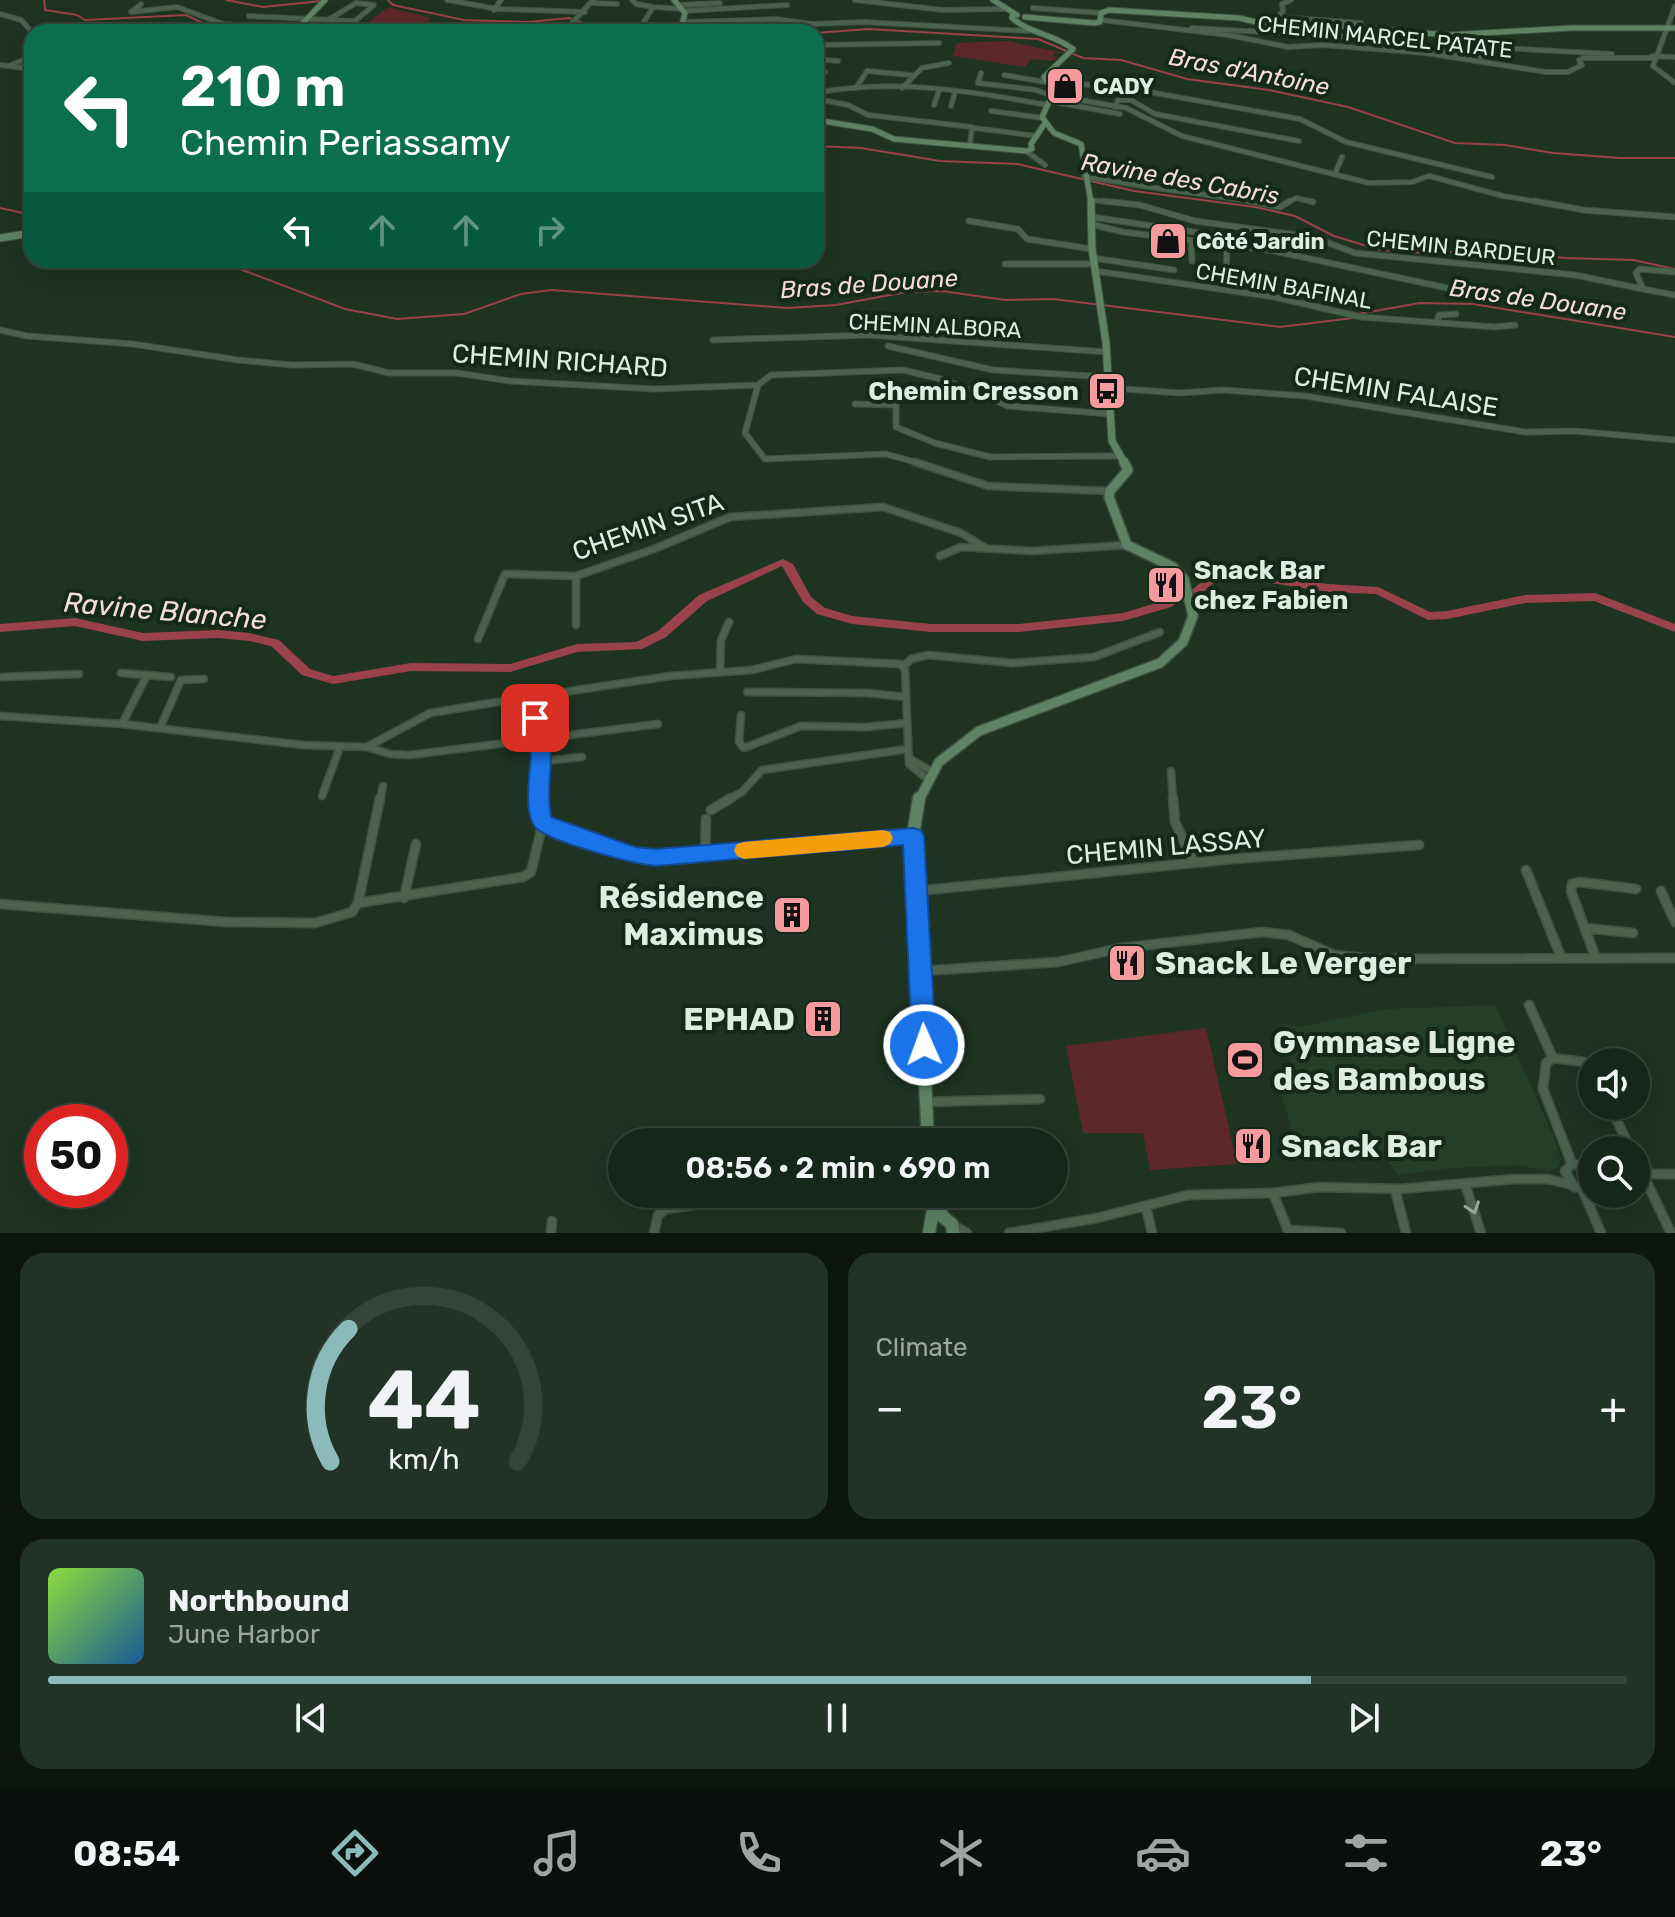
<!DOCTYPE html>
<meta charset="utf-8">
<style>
:root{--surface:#16261a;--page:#233227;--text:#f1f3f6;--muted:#9ea5a2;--line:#354339;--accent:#8bbbb9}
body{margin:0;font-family:Rubik,sans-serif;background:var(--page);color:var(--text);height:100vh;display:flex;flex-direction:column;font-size:30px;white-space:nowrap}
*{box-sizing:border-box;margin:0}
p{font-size:26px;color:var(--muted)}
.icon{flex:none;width:44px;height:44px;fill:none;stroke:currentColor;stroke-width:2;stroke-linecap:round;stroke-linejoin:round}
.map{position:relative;height:1233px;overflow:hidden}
.drawer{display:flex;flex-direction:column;gap:20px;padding:20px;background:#0c150e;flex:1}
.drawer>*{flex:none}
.banner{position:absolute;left:24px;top:24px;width:800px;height:244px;border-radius:24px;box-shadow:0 8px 32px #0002,0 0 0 2px var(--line);background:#0b6e4f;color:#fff;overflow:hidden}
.tools{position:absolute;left:1578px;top:1048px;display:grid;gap:16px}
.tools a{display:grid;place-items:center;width:72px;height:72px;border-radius:50%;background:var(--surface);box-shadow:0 8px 32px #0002,0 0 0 2px var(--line);font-size:40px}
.speed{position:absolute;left:24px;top:1104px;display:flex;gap:16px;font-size:40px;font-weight:700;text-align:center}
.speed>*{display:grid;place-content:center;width:104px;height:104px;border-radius:50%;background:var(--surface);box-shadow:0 8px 32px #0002,0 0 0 2px var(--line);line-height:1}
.speed .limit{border:12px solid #d22;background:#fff;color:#111}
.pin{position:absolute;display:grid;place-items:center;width:68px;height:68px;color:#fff;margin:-34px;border-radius:16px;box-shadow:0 4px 12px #0006}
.me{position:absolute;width:88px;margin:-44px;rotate:358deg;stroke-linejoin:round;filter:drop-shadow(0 0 6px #0008)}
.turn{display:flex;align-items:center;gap:28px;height:168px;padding:0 24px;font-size:36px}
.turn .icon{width:104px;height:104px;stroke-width:2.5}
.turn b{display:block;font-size:56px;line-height:68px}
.lanes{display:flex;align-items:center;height:76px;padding:0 24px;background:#0003;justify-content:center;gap:40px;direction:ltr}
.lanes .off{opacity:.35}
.big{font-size:60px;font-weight:600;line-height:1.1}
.drawer .widget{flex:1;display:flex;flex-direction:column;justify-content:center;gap:12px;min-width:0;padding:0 28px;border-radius:24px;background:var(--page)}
.drawer .dial{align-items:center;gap:0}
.dial svg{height:208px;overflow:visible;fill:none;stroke:var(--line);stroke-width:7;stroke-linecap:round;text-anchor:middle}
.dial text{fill:var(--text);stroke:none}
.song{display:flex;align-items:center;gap:24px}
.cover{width:96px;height:96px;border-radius:12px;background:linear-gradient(135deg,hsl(90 70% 55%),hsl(210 70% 35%))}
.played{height:8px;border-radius:4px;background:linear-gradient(90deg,var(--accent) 80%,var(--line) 80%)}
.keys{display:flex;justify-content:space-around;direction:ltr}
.heat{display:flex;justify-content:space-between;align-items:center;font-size:44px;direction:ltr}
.drawer .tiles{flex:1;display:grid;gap:20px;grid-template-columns:1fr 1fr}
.widget:last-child{grid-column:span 2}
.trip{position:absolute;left:608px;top:1128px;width:460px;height:80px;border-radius:40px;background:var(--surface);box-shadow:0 8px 32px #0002,0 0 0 2px var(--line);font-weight:600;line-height:80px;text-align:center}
.tabs{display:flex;height:128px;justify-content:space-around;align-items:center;background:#090f0a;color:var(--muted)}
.tabs .icon{width:56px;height:56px}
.tabs .selected{color:var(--accent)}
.tabs b{font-size:36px;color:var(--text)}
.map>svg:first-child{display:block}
.built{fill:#223e28}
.green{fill:#5d282c}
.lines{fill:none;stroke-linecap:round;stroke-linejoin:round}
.stream{stroke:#9a4249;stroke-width:2}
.river{fill:#9a4249;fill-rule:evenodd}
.street-far3-casing{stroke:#3e5243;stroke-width:6}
.street-far2-casing{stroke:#3e5243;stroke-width:7}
.street-far1-casing{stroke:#3e5243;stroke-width:9}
.street-casing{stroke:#3e5243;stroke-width:11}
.secondary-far3-casing{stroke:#3e5243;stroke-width:7}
.secondary-far2-casing{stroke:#3e5243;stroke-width:9}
.secondary-far1-casing{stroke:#3e5243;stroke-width:12}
.secondary-casing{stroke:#3e5243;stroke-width:15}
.street-far3{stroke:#4b624f;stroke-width:4}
.street-far2{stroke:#4b624f;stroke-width:5}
.street-far1{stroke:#4b624f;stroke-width:6}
.street{stroke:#4b624f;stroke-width:8}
.secondary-far3{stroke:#5d8364;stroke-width:5}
.secondary-far2{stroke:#5d8364;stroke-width:7}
.secondary-far1{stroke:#5d8364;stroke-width:9}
.secondary{stroke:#5d8364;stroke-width:12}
.oneway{stroke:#95a898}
.route{fill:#1a73e8;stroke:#114b97;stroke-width:2}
.slow{fill:#f59e0b}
.labels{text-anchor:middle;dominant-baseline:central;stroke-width:8;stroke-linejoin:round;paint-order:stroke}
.far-street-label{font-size:22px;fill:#dfede1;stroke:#142918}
.far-poi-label{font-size:22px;font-weight:bold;fill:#dfede1;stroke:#142918;text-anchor:start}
.far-water-label{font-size:24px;font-style:italic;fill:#f7dcdc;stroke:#142918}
.street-label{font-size:26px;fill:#dfede1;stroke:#142918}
.poi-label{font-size:26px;font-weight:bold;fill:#dfede1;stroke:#142918;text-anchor:end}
.water-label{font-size:28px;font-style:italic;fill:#f7dcdc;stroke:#142918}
.near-poi-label{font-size:32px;font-weight:bold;fill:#dfede1;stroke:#142918;text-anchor:start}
</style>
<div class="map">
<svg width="1675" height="1233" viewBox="0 0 1675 1233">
<rect width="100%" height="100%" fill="#1e3322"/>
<path class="built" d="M1495 1005 1554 1138 1561 1158 1558 1168 1549 1172 1519 1165 1451 1168 1398 1175 1381 1150 1369 1139 1339 1143 1332 1155 1301 1161 1274 1071H1293L1281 1029 1284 1024 1299 1027 1386 1009Z"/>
<path class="green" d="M388 7 431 18 423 27 365 25Z
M1007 41 1064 53H1055L1053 56 1057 57 1054 61 1032 59 1025 67 953 56 957 43Z
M1206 1028 1237 1164 1150 1170 1143 1133H1083L1066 1046Z"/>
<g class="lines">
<path class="stream" d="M44 0 45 10 77 15 85 20 186 15 221 32
M226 0 263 7 321 1
M388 0 393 5 464 20 528 22 569 18 608 32
M741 32 768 27 807 32
M816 33 868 29 1038 39 1083 58 1121 60 1187 79 1269 90 1348 107 1455 143 1505 145 1553 153 1620 158H1675
M816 146 861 148 940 161 1017 164 1134 191 1255 207 1295 216 1334 236 1380 250 1436 254 1486 247 1564 258 1633 260 1675 269
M0 208 32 215
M216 260 345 309 397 319 464 314 521 294 552 290 787 308 836 305 906 292 942 291 1005 300 1053 299 1280 327 1353 318
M1358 314 1420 303 1473 304 1675 337"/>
<path class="river" d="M783 559 793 564 811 597 825 608 852 616 931 624H1019L1123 613 1163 601 1177 592 1193 589 1209 576 1240 570 1327 584 1378 587 1430 612 1447 611 1525 595 1595 593 1675 624V632L1594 601 1525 603 1447 619 1428 620 1376 594 1327 592 1240 578 1216 581 1200 595 1184 598 1171 607 1123 621 1019 632H931L852 624 817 614 803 602 782 566 707 601 666 637 642 649 577 652 510 672 411 671 333 684 302 675 271 646 249 641 218 638 143 641 75 626 0 632V624L75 618 143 633 218 630 249 633 279 640 310 669 333 676 411 663 510 664 577 644 636 642 658 631 699 595Z"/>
<defs>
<path id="street-far3" d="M447 0 498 9 585 12
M632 0 636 4 653 7
M855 0 943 10 1006 9
M592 3 617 4
M141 4 131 12 177 7 223 24 297 29
M679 5 720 3
M1675 6 1653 66 1675 83
M1033 8 1101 13
M494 10 501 0
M684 11 787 5
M0 14 21 20 32 32
M249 16 353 21
M1278 17 1361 23
M1278 17 1283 11 1282 4 1291 0
M328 20 356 3 374 5 342 32
M1101 20 1228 35 1288 47 1323 45 1425 53 1546 72H1568L1582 65 1579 60 1584 58H1655
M685 22 776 19 812 24 864 22 1028 31
M642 25 653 7 683 9
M1192 28 1356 37 1470 56
M344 30 394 27
M389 32 397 27 547 32
M564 32 593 0
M816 45 939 43
M1652 56 1675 57
M1481 57 1491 56 1481 51 1484 47 1612 54
M816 59 838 61
M0 65 32 69
M9 66 32 56
M816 70 825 72
M981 73 978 83 1036 90 1052 96
M1004 75 1045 82
M1044 81 1127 88 1300 119 1346 142 1492 177
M856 88 867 71 911 75
M902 88 922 68 949 63
M816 93C893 78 971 91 1047 105
M1052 95 1126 108 1182 136 1369 183 1412 182 1429 176 1503 196 1545 203
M816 99 848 105 868 115 972 127 970 144
M1049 101 1120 114
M934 105 939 91
M951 106 955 92
M1115 107 1118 100H1131L1155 114 1299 141
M991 111 1043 118
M974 128 1037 136
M1026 151 1045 165
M1335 174 1342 157
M1084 176C1142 188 1201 193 1260 203
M1090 200 1123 203
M1287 203 1296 198 1313 202"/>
<path id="street-far2" d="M1103 201 1140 205 1195 221 1313 237 1355 253 1575 275 1643 289 1636 273 1640 269 1675 272
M1249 201 1280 207 1290 201
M1310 201 1313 202
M1534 201 1584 210 1675 217
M1092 217 1214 235
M969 221 1018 229 1027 239 1092 249
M1091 224 1123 232 1269 250 1466 292
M1191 241 1192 261
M1093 258 1174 270
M1005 264H1094
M1095 271 1274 297 1361 317 1495 327 1515 325
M1226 274 1227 246
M1643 289 1675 295
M1437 322 1439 315 1456 314
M0 330 27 336 133 344 238 360 292 365 353 364 389 373H457L510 381 654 389 758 385 771 375 903 370 945 380 1008 406 1111 414
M713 340 869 335 1107 352
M888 346 993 370 1109 377
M758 385 745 433 765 459 886 454 922 464
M1110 388 1180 393 1223 390 1305 396 1525 432 1574 431 1675 440
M855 404 896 405V427L935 443 990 457 1119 456"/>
<path id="street-far1" d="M915 462 988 486 1110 491
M940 556 961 547 1032 551 1127 545
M576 576V625
M478 639 505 574 576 576 654 549 730 517 883 507 961 533 986 548
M904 666 911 659 928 655 1012 663 1094 657 1160 632
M720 672 721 640 729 622
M121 673 171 677
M2 677 79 674
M747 692 868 693 906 697
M532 699 539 738 544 746 538 800
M741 715 739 742 744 748 801 726 866 727 907 723
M0 716 122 724 303 745 367 747 430 713 491 703 670 676 752 670 796 659 901 664 905 670 909 764 926 778
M122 724 147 675
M160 728 181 680 204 679
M367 747 390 754 410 755 658 724
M909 758 931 771
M542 761 582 757
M1171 771 1173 800
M322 796 340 747
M380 800 383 786
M728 800 742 792 762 770 908 749"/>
<path id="street" d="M538 798C538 807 539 815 546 822 557 835 636 855 656 858L913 836
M1173 798 1175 822 1194 863
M711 810 731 798
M705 854 706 819
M1526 870 1561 957
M917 891 1232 859 1419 845
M1661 891 1675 922
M404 898 416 844
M358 903 380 798
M0 904 226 922 315 923 352 912 358 903 523 877 531 872 541 830 551 827
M1585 928 1633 933
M1595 956 1571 891 1572 884 1580 882 1636 889
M921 971 1058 962 1121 948 1262 932 1289 935 1334 955 1374 959 1675 958
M1529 1005 1553 1058
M1553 1058 1546 1063 1543 1089 1572 1164
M1553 1058 1584 1062 1592 1069
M925 1102 1040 1099
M1610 1106 1631 1150
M1636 1160 1671 1233
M1592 1174 1583 1166 1572 1164 1565 1171 1574 1187 1592 1189
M1636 1174H1675
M1465 1184 1481 1233
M1395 1189 1406 1233
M1583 1191 1601 1233
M1273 1193 1289 1233
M1146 1206 1152 1233
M953 1225 967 1233
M1288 1230 1341 1233
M551 1233 552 1221
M654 1233 658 1215 666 1209 765 1194
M1009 1233 1097 1218 1188 1195 1273 1193 1320 1187 1400 1189 1515 1179H1547L1573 1185"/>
<path id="secondary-far3" d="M325 0 297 29 342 32
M674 0 685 13 680 32
M993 0 1017 15
M1013 13 1012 18C1030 34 1054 34 1073 49L1044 77 1054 91 1042 117 1054 133 1081 144 1091 203
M1025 17 1094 23 1100 22 1101 13 1109 10 1239 18 1264 24 1280 21 1448 35 1571 28H1675
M816 120 872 129 894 139 1026 151 1032 149 1031 144 1045 123"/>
<path id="secondary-far2" d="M1091 201 1092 249 1106 343 1112 441 1125 464
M0 238 32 233"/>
<path id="secondary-far1" d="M919 800 939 762 979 731 1160 663 1183 642 1193 616 1184 579 1173 567 1127 545 1109 497 1110 491 1128 470 1124 462"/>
<path id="secondary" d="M919 798 913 836 928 1142
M934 1197 943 1217
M943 1217 952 1224 953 1233
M929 1233 935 1199"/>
</defs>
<use href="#street-far3" class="street-far3-casing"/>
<use href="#street-far2" class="street-far2-casing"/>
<use href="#street-far1" class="street-far1-casing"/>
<use href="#street" class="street-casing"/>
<use href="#secondary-far3" class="secondary-far3-casing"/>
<use href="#secondary-far2" class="secondary-far2-casing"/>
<use href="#secondary-far1" class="secondary-far1-casing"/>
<use href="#secondary" class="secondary-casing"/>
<use href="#street-far3" class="street-far3"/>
<use href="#street-far2" class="street-far2"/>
<use href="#street-far1" class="street-far1"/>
<use href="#street" class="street"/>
<use href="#secondary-far3" class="secondary-far3"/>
<use href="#secondary-far2" class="secondary-far2"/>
<use href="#secondary-far1" class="secondary-far1"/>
<use href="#secondary" class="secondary"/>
</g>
<defs><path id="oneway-chevron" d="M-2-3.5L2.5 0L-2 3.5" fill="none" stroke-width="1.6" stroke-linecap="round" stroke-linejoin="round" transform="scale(2)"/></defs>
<use class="oneway" href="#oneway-chevron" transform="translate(1473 1208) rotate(71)"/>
<path class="route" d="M535 711 542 713C560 748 544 781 551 817L635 847 656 849 913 828 921 830 924 836 936 1045 933 1053 924 1056 916 1053 912 1045 903 845 656 866C633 864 551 842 536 828 530 822 528 808 528 799 528 764 536 755 525 718L528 713Z"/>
<path class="slow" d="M883 830 890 832 893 838 890 844 883 847 744 859 737 856 734 850 737 844 744 842Z"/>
<defs>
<symbol id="shop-square" viewBox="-11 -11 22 22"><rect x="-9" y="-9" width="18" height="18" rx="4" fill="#f59b9e" stroke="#142918"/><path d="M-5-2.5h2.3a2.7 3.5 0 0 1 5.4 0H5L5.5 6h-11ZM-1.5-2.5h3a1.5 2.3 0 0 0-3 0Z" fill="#111"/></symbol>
<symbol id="bus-square" viewBox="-11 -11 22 22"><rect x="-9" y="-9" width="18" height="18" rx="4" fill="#f59b9e" stroke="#142918"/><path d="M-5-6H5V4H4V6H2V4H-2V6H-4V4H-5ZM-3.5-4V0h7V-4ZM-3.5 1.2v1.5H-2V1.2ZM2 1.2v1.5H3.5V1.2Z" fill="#111"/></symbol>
<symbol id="restaurant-square" viewBox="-11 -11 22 22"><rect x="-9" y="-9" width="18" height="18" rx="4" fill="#f59b9e" stroke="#142918"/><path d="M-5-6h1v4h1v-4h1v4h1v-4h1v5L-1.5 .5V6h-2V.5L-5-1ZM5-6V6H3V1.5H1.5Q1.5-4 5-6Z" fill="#111"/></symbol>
<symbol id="building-square" viewBox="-11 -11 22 22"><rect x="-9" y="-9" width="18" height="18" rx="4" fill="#f59b9e" stroke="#142918"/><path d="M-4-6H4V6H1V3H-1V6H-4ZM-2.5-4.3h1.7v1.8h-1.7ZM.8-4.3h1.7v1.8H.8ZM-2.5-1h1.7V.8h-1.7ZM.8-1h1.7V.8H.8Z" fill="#111"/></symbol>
<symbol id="stadium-square" viewBox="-11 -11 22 22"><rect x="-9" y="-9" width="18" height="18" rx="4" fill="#f59b9e" stroke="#142918"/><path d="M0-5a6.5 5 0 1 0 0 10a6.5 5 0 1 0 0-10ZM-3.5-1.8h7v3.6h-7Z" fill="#111"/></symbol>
</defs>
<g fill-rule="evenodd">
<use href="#shop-square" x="1043" y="64" width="44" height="44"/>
<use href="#shop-square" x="1146" y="219" width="44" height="44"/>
<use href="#bus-square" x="1085" y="369" width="44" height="44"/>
<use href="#restaurant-square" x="1144" y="563" width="44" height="44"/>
<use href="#building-square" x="770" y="893" width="44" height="44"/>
<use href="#restaurant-square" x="1105" y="941" width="44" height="44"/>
<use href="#building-square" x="801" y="997" width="44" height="44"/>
<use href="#stadium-square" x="1223" y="1038" width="44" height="44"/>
<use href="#restaurant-square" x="1231" y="1124" width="44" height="44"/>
</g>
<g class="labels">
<g class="far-street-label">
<text transform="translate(1385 37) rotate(6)">CHEMIN MARCEL PATATE</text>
<text transform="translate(1461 248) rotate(6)">CHEMIN BARDEUR</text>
<text transform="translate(1284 286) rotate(10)">CHEMIN BAFINAL</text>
<text transform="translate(935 326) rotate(3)">CHEMIN ALBORA</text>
</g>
<g class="far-poi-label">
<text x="1093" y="86">CADY</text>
<text x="1196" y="241">Côté Jardin</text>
</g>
<g class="far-water-label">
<text transform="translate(1249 72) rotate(11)">Bras d'Antoine</text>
<text transform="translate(1180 179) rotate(10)">Ravine des Cabris</text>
<text transform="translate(869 284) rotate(-4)">Bras de Douane</text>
<text transform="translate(1538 300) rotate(8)">Bras de Douane</text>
</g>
<g class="street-label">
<text transform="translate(560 361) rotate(4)">CHEMIN RICHARD</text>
<text transform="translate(1396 392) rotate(9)">CHEMIN FALAISE</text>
<text transform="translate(648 527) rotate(-19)">CHEMIN SITA</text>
<text transform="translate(1166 847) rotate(-5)">CHEMIN LASSAY</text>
</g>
<g class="poi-label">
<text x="1079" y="391">Chemin Cresson</text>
<text x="1194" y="570" text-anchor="start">Snack Bar<tspan x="1194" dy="30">chez Fabien</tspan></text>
</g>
<g class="water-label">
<text transform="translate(165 611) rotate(5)">Ravine Blanche</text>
</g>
<g class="near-poi-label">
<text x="764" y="897" text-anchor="end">Résidence<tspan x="764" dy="37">Maximus</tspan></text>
<text x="1155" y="963">Snack Le Verger</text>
<text x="795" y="1019" text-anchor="end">EPHAD</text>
<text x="1273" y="1042">Gymnase Ligne<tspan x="1273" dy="37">des Bambous</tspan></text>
<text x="1281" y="1146">Snack Bar</text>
</g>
</g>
</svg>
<div class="tools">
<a><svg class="icon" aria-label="sound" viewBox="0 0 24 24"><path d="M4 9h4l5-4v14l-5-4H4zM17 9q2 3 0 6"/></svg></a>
<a><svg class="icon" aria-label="search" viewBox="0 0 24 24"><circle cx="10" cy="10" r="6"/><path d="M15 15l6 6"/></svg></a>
</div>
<div class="speed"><div class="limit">50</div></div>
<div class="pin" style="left:535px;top:718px;background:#d93025"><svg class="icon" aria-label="arrive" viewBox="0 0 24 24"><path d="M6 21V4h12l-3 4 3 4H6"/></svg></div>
<svg class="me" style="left:924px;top:1045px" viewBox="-20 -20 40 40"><circle r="17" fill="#1a73e8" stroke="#fff" stroke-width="3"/><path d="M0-11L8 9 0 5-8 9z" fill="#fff"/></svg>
<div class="trip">08:56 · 2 min · 690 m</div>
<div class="banner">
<div class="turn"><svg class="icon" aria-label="left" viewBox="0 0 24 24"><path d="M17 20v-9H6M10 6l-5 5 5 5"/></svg><div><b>210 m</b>Chemin Periassamy</div></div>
<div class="lanes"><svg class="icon" aria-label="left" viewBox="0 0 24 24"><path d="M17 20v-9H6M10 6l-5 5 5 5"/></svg><svg class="icon off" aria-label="ahead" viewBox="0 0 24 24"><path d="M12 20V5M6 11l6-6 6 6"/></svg><svg class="icon off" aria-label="ahead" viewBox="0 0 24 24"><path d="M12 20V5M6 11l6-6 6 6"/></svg><svg class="icon off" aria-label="right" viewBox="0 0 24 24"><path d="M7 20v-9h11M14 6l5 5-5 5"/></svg></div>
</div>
</div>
<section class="drawer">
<div class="tiles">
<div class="widget dial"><svg viewBox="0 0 100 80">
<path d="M14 69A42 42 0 1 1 86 69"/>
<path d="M14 69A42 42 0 0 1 21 18" stroke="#8bbbb9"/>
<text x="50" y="56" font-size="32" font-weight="700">44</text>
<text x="50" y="72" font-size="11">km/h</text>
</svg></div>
<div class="widget"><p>Climate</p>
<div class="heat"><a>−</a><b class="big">23°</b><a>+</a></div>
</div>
<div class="widget">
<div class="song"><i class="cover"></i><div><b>Northbound</b><p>June Harbor</p></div></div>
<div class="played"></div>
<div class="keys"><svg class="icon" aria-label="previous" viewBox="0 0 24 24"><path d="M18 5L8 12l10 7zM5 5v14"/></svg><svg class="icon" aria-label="pause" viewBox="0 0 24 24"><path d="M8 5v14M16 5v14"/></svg><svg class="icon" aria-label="next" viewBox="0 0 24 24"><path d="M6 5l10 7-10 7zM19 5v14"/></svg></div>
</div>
</div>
</section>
<nav class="tabs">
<b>08:54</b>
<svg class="icon selected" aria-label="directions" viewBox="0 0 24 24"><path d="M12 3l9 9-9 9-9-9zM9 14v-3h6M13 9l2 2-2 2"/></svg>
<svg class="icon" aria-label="music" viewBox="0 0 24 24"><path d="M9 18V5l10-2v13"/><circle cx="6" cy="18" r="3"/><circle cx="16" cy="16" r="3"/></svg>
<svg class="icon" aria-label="phone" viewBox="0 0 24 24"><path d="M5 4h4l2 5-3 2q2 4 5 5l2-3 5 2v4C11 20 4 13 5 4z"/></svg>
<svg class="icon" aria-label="climate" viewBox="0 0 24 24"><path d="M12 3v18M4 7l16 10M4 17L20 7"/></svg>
<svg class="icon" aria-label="car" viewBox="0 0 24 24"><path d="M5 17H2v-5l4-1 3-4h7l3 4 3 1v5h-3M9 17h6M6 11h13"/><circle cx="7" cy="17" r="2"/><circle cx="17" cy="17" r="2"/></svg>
<svg class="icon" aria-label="filters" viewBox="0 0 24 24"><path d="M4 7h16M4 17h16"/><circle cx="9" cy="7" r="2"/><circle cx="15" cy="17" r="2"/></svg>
<b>23°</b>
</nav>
